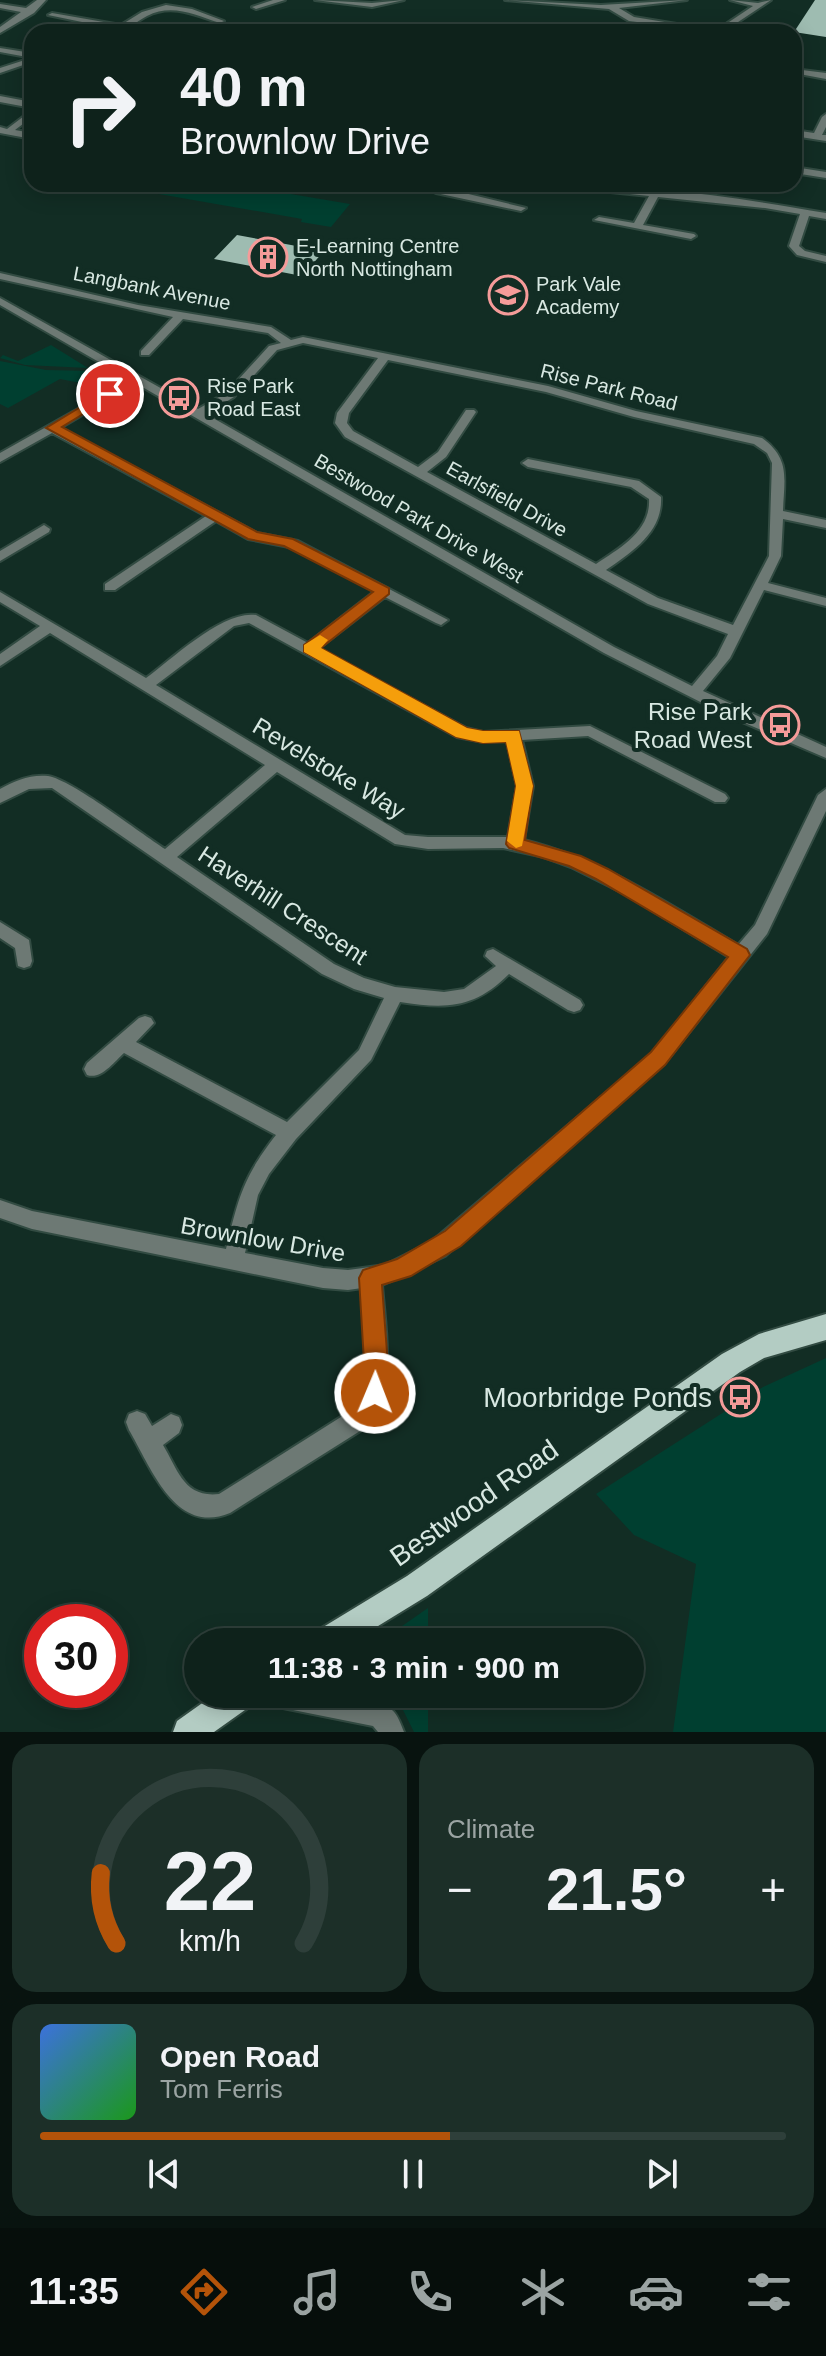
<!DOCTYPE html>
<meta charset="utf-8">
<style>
:root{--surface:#0e221b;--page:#1c2f28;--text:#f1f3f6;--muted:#9ba4a3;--line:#2e3f3a;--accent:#b45309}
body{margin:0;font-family:Helvetica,sans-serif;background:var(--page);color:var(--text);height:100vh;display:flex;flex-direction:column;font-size:30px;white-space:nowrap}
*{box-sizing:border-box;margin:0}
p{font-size:26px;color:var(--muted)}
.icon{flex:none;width:44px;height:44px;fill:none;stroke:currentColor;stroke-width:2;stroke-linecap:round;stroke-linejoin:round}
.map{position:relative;height:1732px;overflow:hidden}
.sheet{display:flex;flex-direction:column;gap:12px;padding:12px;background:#08130f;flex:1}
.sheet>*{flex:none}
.guide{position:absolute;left:24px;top:24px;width:778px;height:168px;border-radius:24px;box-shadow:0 4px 20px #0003,0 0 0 2px var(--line);background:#0e221b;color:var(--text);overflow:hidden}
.speed{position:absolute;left:24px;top:1604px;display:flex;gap:16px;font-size:40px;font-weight:700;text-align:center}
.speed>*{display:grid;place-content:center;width:104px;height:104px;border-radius:50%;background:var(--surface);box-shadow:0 4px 20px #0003,0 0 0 2px var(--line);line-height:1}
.speed .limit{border:12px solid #d22;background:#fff;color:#111}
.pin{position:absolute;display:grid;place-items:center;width:68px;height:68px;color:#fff;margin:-34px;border:4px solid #fff;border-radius:50%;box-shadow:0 2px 8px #0007}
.me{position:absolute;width:88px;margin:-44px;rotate:1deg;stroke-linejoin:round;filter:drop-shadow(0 0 6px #0008)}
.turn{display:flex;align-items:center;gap:28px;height:168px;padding:0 24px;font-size:36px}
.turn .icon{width:104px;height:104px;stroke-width:2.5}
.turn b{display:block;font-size:56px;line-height:68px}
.big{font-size:60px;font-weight:800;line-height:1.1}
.sheet .tile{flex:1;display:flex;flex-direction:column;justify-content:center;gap:12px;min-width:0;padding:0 28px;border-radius:24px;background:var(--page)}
.sheet .dial{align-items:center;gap:0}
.dial svg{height:208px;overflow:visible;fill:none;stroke:var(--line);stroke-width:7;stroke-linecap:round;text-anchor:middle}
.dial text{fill:var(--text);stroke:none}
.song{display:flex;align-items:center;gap:24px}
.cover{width:96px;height:96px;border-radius:12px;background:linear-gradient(135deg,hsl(220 70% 55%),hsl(120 70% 35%))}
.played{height:8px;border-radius:4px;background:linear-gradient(90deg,var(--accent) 55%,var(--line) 55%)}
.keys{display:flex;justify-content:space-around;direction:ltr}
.heat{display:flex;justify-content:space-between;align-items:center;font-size:44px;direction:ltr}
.sheet .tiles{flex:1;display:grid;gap:12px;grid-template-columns:1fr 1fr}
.tile:last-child{grid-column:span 2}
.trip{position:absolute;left:184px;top:1628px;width:460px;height:80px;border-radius:40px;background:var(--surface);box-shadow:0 4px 20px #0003,0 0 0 2px var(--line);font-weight:800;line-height:80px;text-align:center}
.tabs{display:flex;height:128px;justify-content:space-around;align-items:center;background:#060e0b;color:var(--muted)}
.tabs .icon{width:56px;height:56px}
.tabs .selected{color:var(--accent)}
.tabs b{font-size:36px;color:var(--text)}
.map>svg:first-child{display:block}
.green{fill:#003f30}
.building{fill:#9ebcb1}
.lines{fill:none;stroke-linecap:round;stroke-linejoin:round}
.minor-casing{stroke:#324b42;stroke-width:4}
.major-casing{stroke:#324b42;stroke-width:4}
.minor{fill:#6d7974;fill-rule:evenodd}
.major{fill:#b3ccc3;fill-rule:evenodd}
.route{fill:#b45309;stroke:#753606;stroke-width:2}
.slow{fill:#f59e0b}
.labels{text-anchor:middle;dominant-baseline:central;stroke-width:8;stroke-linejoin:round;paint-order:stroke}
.far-poi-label{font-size:20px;fill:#d8e8e2;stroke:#122d24;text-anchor:start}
.far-street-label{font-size:20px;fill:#d8e8e2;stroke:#122d24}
.poi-label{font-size:24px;fill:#d8e8e2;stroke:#122d24;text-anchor:end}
.street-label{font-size:24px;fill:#d8e8e2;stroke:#122d24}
.near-poi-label{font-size:28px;fill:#d8e8e2;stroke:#122d24;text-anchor:end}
.near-street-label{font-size:28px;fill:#d8e8e2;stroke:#122d24}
</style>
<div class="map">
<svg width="826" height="1732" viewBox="0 0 826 1732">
<rect width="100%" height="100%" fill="#122d24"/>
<path class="green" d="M162 184H232L350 204 331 227 301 222 302 219 153 193Z
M51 345 88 368 25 365 0 358 3 355 18 361Z
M0 361 46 370 91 371 113 385 106 388 60 379 8 408 0 404Z
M826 1358V1732H673L696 1564 634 1535 596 1494 763 1387Z
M428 1608V1642H379Z
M356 1694H428V1732H414L400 1704Z"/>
<path class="building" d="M815 0H826V37L794 32Z
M237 235 324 251 302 276 214 259Z"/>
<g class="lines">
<defs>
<path id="minor" d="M37 0H46L34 13 0 33V27L21 12 0 8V4L26 8Z
M273 0H285L256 9 252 7Z
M315 0 372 3 404 0 372 7Z
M505 0 601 5 687 0 619 8 634 17 689 26 685 28 629 21 609 9Z
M730 0 758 3 771 0 723 32H714L753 6Z
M166 5 192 9 224 21 220 23C195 15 172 3 147 16 135 22 127 32 113 32L116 29 48 15 52 13 121 25 142 12Z
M589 29 592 32H584Z
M0 48 32 53V62L0 73V68L25 60 27 57 0 52Z
M794 69 826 73V79L794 73Z
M0 96 32 102V108L0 102Z
M32 110V117L15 130 32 133V139L0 133V127L7 129Z
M826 114V127L822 135H826V141L794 136V130L814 133 822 117Z
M794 167 826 172V178L794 173Z
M413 184H427L526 208 521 211 436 193Z
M557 184C644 184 741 198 826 213V219L809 216 799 246 805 251 826 256V262L797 255 789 246 800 214 765 208 658 197 643 225 694 234 696 236 691 239 594 220 599 217 634 223 649 196 562 187Z
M0 273 138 305 271 327 291 340 303 337 548 386 636 411 762 438C791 459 784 479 783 511L826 520V528L783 519 781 556 768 583 826 598V606L764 590 730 658 703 691 826 747V758L726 715 604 653 0 305V298L198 409 226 393 269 346 281 343 268 333 183 319 149 355H141V351L173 317 0 279ZM303 343 378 358 337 413 335 423 345 437 648 604 728 634 717 656 692 686 614 647 206 414 234 397 277 350ZM388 360 546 392 634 417 754 444 767 453 772 463 769 556 733 625 658 598 606 570C632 552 663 532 661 497L639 481 528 459 522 463 528 467 631 487 649 499C651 531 620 548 596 564L427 472 446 457 476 412 474 410H466L438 452 418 467 353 431 347 423 349 413Z
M110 391 116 394 114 396 60 428 257 533 298 541 448 620 441 625 436 623 385 597 318 649 466 728 483 732 590 726 725 794 728 798 725 802H715L588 736 522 740 533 786 524 840C603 860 669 904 738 945L755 925 818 795 826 789V811L767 934 664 1064 445 1256 382 1285C386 1337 396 1378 368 1426L230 1513C175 1536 151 1467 129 1430L126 1422 129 1414 137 1411 145 1414 152 1426 171 1414 179 1417 182 1425 179 1433 163 1445C178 1470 184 1498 219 1494L352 1410C375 1373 365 1329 362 1288L348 1290 323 1288 32 1229 0 1218V1200L32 1211 226 1249C238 1199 243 1177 276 1135L124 1053C114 1062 101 1080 87 1075L84 1069 87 1063 139 1018 145 1016 151 1018 154 1023 136 1042 287 1122 359 1050 384 998 354 989 322 974 52 788 29 789 0 803V789C14 781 31 774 48 776 72 780 140 833 165 849L265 765 50 633 0 666V654L40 626 0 602V592L146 678C172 659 223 610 256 615L308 643 375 591 289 547 248 539 216 521 115 590H105V584L206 516 52 433 0 462V453ZM249 623 457 737 483 742 507 741 517 786 508 837H428L405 835 156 685 234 626ZM277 772 395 844 428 849 503 848 544 857 571 867 627 895 729 957 652 1054 431 1242 385 1265 348 1270 323 1268 245 1253 258 1195 269 1174 296 1139 371 1060 400 1002C446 1009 474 1009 509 974L568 1010 574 1012 580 1010 583 1005 580 1000 493 949 487 951 485 956 496 966 464 989 444 992 395 987 364 978 334 964 177 857Z
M44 525 50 529 49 532 0 561V551Z
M0 922 29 940 32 961 30 966 24 968 18 966 15 948 0 938Z
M261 1694C291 1694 370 1690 392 1710 398 1715 401 1725 404 1732H378L373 1726 273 1706 265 1702Z"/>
<path id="major" d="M826 1314V1340L764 1358 740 1372 427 1596 352 1642H310L315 1632 407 1576 722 1354 759 1334Z
M215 1694H256L252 1705 214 1732H173L177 1721Z"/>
</defs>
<use href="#minor" class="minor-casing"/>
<use href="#major" class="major-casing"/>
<use href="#minor" class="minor"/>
<use href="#major" class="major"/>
</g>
<path class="route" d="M105 392 116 394 62 427 257 532 293 539 389 588V594L321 648 467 728 483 731H519L533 786 525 840 581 856 608 869 747 949 750 955 665 1065 461 1246 411 1276 382 1285 389 1379 383 1401 375 1405 366 1401 363 1393 365 1379 359 1278 363 1270 397 1259 445 1231 651 1052 728 957 596 879 569 866 509 848 506 844 516 786 506 742 483 743 456 737 304 652V645L373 592 284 546 248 539 46 428Z"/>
<path class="slow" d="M320 635 328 640 321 648 467 728 483 731H519L533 786 522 846 516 848 507 841 516 786 506 742 483 743 456 737 304 652V645Z"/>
<defs>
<symbol id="building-ring" viewBox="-11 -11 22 22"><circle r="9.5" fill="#122d24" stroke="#f59b99" stroke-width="1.5"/><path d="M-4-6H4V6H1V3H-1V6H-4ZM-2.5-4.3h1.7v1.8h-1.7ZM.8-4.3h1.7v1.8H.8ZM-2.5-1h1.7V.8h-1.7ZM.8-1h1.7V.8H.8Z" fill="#f59b99"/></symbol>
<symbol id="school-ring" viewBox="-11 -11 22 22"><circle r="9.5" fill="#122d24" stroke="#f59b99" stroke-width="1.5"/><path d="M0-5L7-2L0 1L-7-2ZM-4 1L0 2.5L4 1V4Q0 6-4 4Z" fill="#f59b99"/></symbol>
<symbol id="bus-ring" viewBox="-11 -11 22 22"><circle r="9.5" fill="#122d24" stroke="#f59b99" stroke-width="1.5"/><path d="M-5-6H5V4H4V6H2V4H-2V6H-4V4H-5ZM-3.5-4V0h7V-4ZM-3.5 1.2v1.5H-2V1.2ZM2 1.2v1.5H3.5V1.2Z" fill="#f59b99"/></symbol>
</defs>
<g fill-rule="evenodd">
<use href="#building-ring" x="246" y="235" width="44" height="44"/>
<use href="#school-ring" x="486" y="273" width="44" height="44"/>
<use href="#bus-ring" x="157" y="376" width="44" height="44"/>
<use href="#bus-ring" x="758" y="703" width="44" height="44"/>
<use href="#bus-ring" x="718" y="1375" width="44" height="44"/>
</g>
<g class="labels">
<g class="far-poi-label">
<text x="296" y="246">E-Learning Centre<tspan x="296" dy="23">North Nottingham</tspan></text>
<text x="536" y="284">Park Vale<tspan x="536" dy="23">Academy</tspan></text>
<text x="207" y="386">Rise Park<tspan x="207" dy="23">Road East</tspan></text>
</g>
<g class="far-street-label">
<text transform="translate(152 288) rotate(11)">Langbank Avenue</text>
<text transform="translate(609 387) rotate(14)">Rise Park Road</text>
<text transform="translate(507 499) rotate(29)">Earlsfield Drive</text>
<text transform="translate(419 518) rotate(30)">Bestwood Park Drive West</text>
</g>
<g class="poi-label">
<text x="752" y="711">Rise Park<tspan x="752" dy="28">Road West</tspan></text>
</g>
<g class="street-label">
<text transform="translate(329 768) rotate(31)">Revelstoke Way</text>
<text transform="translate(283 905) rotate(33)">Haverhill Crescent</text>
<text transform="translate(263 1239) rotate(10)">Brownlow Drive</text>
</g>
<g class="near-poi-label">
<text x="712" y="1397">Moorbridge Ponds</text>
</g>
<g class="near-street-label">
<text transform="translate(474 1503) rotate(-35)">Bestwood Road</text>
</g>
</g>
</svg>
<div class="speed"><div class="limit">30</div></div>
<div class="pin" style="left:110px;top:394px;background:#d93025"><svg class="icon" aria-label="arrive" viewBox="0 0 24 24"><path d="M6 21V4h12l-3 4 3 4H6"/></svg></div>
<svg class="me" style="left:375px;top:1393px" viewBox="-20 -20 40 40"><circle r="17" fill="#b45309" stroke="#fff" stroke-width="3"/><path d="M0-11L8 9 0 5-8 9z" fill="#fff"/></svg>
<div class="trip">11:38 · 3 min · 900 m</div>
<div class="guide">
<div class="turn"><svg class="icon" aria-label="right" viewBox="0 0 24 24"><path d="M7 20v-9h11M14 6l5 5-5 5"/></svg><div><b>40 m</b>Brownlow Drive</div></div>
</div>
</div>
<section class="sheet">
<div class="tiles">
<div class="tile dial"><svg viewBox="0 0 100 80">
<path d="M14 69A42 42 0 1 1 86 69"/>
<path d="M14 69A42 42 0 0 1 8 42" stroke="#b45309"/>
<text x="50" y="56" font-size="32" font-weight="700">22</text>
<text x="50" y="72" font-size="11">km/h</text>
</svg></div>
<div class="tile"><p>Climate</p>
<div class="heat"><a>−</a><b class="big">21.5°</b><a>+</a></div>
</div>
<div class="tile">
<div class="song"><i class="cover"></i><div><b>Open Road</b><p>Tom Ferris</p></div></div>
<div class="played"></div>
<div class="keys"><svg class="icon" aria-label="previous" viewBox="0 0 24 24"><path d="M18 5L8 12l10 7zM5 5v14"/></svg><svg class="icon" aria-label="pause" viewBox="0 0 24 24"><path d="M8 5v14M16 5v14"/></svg><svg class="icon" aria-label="next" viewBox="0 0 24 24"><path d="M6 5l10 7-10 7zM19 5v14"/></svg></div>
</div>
</div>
</section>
<nav class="tabs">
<b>11:35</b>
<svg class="icon selected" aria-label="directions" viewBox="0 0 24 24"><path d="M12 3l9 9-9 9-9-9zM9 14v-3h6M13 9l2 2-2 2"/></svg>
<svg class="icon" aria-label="music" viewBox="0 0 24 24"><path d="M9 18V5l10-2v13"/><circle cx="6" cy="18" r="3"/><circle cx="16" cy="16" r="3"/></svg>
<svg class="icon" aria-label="phone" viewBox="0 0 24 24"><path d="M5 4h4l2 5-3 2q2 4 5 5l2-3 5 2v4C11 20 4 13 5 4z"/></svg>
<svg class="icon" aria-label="climate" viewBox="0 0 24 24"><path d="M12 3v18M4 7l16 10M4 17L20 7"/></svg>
<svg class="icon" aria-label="car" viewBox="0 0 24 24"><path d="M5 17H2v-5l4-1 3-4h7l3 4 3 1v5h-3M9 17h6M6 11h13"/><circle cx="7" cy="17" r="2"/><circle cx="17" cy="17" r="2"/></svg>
<svg class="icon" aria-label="filters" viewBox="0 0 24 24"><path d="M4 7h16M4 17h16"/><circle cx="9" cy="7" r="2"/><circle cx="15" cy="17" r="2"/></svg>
</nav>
